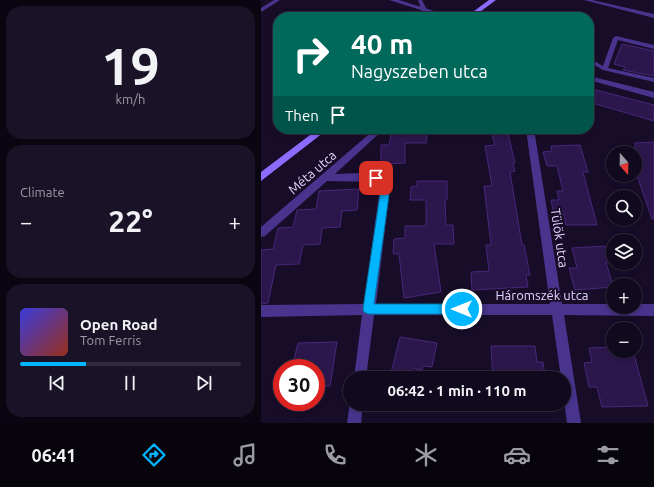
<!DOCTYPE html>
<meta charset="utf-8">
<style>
:root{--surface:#110a1f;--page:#1a1328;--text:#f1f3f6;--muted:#9c9aa4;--line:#302b3d;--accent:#01b5ff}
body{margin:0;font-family:Ubuntu,sans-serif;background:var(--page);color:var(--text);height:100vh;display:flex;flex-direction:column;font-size:15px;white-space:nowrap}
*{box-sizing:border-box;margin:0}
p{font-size:13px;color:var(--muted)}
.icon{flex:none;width:22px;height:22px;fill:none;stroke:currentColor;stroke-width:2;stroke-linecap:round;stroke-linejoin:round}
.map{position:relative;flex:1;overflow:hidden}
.sheet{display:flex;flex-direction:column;gap:6px;padding:6px;background:#090611;width:261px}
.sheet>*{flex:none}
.guide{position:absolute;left:12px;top:12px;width:321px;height:122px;border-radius:16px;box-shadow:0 2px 6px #0003,0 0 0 1px var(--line);background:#00695c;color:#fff;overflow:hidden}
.needle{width:26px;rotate:160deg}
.tools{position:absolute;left:345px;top:146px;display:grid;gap:8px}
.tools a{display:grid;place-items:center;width:36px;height:36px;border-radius:50%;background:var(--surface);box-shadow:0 2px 6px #0003,0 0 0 1px var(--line);font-size:20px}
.speed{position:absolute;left:12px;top:359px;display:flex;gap:8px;font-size:20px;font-weight:700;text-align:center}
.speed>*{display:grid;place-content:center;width:52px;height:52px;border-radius:50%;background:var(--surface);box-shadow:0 2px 6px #0003,0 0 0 1px var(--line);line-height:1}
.speed .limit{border:6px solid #d22;background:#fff;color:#111}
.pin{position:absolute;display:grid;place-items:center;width:34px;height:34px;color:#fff;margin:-17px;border-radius:8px;box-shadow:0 2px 6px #0006}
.me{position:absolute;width:44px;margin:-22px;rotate:270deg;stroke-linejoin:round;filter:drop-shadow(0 0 3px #0008)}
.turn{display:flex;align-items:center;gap:14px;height:84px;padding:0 12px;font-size:18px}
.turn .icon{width:52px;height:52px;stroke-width:2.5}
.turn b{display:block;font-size:28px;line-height:34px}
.then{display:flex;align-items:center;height:38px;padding:0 12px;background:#0003;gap:8px;font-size:15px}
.big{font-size:30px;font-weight:700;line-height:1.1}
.sheet .card{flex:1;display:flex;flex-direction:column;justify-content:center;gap:6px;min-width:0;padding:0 14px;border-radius:16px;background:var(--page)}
.sheet .dial{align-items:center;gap:0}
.dial b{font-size:52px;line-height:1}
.song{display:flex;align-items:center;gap:12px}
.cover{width:48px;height:48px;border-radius:6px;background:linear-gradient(135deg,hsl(240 70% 55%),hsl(10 70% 35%))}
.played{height:4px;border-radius:2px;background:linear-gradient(90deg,var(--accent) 30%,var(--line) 30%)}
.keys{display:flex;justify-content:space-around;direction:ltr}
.heat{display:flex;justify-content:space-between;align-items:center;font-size:22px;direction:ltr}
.trip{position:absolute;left:82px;top:371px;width:228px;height:40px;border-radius:20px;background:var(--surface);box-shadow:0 2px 6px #0003,0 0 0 1px var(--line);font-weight:700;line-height:40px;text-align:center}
.dock{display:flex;height:64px;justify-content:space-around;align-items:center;background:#07040c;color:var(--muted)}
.dock .icon{width:28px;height:28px}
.dock .active{color:var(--accent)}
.dock b{font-size:18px;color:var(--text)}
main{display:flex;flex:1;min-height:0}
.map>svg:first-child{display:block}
.building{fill:#2c174c;stroke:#48277a}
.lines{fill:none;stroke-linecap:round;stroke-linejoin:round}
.service{fill:#48348d;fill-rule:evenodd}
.minor{fill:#48348d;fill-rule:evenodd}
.secondary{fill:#8c6cff;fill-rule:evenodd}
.route{fill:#01b5ff;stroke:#0176a6}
.labels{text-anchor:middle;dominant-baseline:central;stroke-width:4;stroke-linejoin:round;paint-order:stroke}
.street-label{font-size:13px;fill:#e2d5ff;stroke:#170d29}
</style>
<main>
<section class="sheet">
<div class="card dial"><b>19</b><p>km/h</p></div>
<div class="card"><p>Climate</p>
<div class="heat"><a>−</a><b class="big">22°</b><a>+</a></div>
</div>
<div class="card">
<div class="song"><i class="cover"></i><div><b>Open Road</b><p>Tom Ferris</p></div></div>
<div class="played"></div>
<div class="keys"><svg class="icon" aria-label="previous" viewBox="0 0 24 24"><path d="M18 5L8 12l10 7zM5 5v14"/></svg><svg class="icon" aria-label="pause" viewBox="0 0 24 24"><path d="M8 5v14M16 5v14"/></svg><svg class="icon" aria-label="next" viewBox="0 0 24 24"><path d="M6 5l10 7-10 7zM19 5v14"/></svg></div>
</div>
</section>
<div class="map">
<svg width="393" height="423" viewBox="0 0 393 423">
<rect width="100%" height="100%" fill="#170d29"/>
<path class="building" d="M361 44 393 51V76L362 70 364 67 353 64Z
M335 90 393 105V121L328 102Z
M229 129H246L254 163H252L254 171 249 172 261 245H263L269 275H265L267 287 211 290 210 272 228 271 225 245H230L223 186H231L224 146 234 145Z
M131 130 167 131 165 143H144V163L120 164V145H128Z
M393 142V219H391L374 170V143Z
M319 145 327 172H322L336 225H305L303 215H293L290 200H298L296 191H302L296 166H286L282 152 291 151 290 146Z
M156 181H186V200H184L185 225H192L193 244H173L180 292 143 298 138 254H132L133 239 144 238V226H165V200H149L150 187 156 186Z
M98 189 96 210 81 211 79 227 61 228 59 244 42 245 38 264 15 265 7 303 0 304V250L12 249 17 228 32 227 36 210 55 209 58 191Z
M344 246 350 262H345L352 287 314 290 308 268H316L311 248Z
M139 337 176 343 171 367 162 366 161 370 152 368 150 377 130 373Z
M76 342 69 386H55V368H31L37 343Z
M230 346H274L276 362H282L284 378H232Z
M352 347V351H372L387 406 341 407 336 387H328L323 363 331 362 328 348Z"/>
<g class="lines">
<path class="service" d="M13 0H19L0 12V8Z
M157 0H161L166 10 165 11H161Z
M323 0H331L393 14V18Z
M355 36 393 45V49L357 40 347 68 393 78V82L342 70 328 62V58L342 66 352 38Z"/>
<path class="minor" d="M128 0H138L192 17H182Z
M328 76 393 92V98L328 80Z
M114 129H123L74 174C95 174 127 166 128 195L115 304H289L265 129H273L301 304H352V307H374V304H393V316L303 315 320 423H306L303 401V378H300L291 315H113L105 378H93L101 315 0 317V305L103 304 118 195 117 185 114 182 66 181 4 236 0 237V227Z
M89 402V404H102L100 423H86Z"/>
<path class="secondary" d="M228 0H235L212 17H205Z
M57 129H67L0 181V172Z"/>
</g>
<path class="route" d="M115 175C125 179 127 185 128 195L113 304H201L205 306 206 309 205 313 201 314H107L103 312 102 309 119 195V186L111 178Z"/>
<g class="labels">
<g class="street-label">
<text transform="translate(51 172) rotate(-41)">Méta utca</text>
<text transform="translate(299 238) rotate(82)">Tülök utca</text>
<text x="281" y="295">Háromszék utca</text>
</g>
</g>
</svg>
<div class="tools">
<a><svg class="needle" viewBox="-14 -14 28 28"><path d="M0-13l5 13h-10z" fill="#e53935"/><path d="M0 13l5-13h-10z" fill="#9c9aa4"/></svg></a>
<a><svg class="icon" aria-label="search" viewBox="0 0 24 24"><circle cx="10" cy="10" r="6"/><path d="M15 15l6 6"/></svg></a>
<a><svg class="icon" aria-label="layers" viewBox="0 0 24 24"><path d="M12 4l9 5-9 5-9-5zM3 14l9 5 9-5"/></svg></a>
<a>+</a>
<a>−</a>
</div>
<div class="speed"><div class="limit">30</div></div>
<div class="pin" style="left:115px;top:178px;background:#d93025"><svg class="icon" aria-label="arrive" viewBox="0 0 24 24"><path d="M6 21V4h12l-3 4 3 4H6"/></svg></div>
<svg class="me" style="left:201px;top:309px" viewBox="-20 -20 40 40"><circle r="17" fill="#01b5ff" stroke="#fff" stroke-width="3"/><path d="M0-11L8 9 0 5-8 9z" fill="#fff"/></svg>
<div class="trip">06:42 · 1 min · 110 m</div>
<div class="guide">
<div class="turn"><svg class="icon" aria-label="right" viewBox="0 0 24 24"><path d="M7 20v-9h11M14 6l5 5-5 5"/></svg><div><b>40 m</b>Nagyszeben utca</div></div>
<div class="then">Then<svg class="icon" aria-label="arrive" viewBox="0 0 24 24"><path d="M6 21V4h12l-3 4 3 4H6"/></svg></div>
</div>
</div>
</main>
<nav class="dock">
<b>06:41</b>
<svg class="icon active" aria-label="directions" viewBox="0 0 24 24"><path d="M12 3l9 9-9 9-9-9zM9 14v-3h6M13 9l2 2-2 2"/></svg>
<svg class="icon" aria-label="music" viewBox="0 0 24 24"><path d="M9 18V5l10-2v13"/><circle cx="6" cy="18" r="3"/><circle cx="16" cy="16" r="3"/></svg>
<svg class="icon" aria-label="phone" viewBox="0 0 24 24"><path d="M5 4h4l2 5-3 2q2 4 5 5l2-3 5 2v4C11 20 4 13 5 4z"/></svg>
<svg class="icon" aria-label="climate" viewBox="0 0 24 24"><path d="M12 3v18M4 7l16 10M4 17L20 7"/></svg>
<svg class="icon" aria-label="car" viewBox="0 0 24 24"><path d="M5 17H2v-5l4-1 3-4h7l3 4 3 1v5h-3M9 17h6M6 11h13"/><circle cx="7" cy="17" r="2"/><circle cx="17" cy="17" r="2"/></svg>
<svg class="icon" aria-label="filters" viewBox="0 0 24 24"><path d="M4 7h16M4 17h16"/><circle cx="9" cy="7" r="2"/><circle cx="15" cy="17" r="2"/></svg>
</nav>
